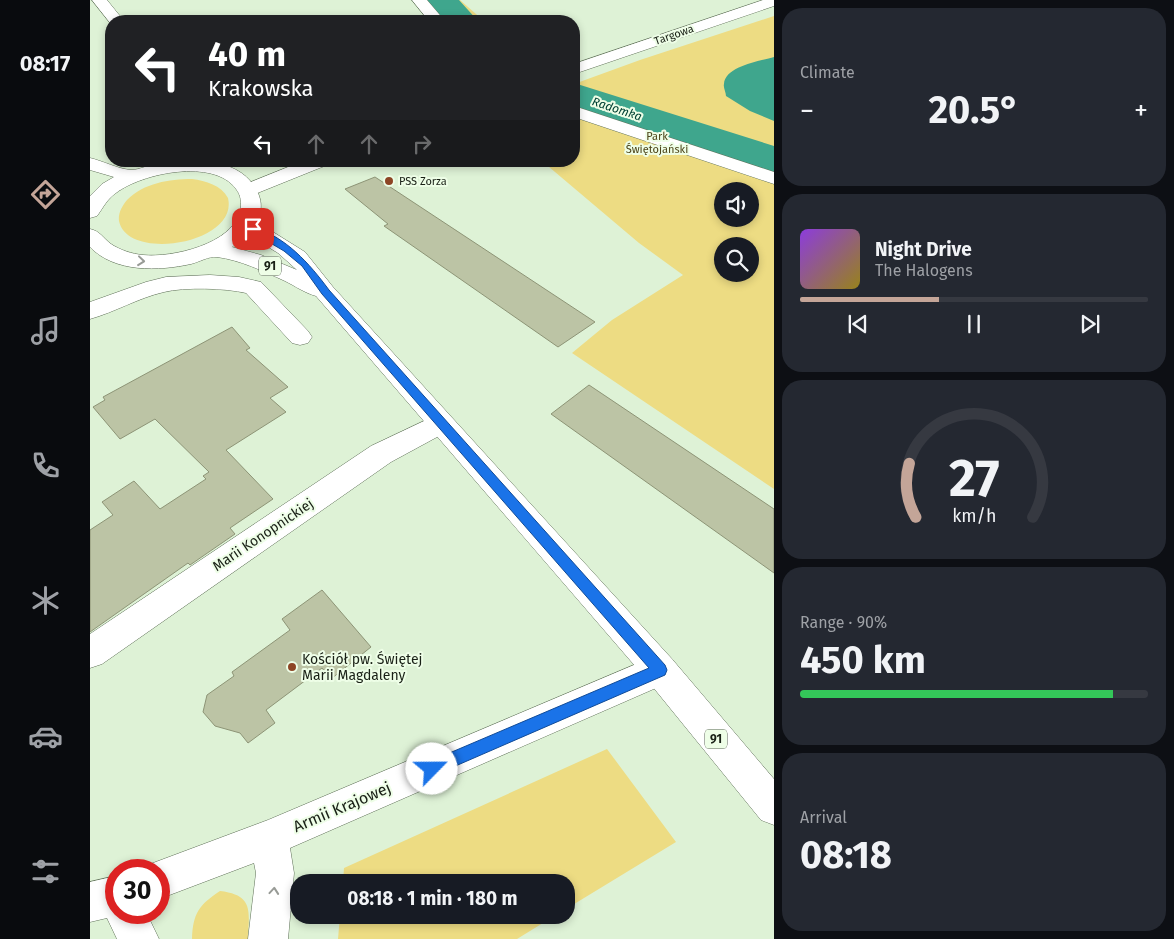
<!DOCTYPE html>
<meta charset="utf-8">
<style>
:root{--surface:#171b24;--page:#242831;--text:#f1f3f6;--muted:#9ea1a6;--line:#363941;--accent:#c4a598}
body{margin:0;font-family:"Fira Sans",sans-serif;background:var(--page);color:var(--text);height:100vh;display:flex;flex-direction:column;font-size:19px;white-space:nowrap}
*{box-sizing:border-box;margin:0}
p{font-size:16px;color:var(--muted)}
.icon{flex:none;width:28px;height:28px;fill:none;stroke:currentColor;stroke-width:2;stroke-linecap:round;stroke-linejoin:round}
.map{position:relative;flex:1;overflow:hidden}
.panel{display:flex;flex-direction:column;gap:8px;padding:8px;background:#0d0f14;width:400px}
.panel>*{flex:none}
.top-card{position:absolute;left:15px;top:15px;width:475px;height:152px;border-radius:20px;box-shadow:0 2px 8px #0003;background:#202124;color:#fff;overflow:hidden}
.controls{position:absolute;left:624px;top:182px;display:grid;gap:10px}
.controls a{display:grid;place-items:center;width:45px;height:45px;border-radius:50%;background:var(--surface);box-shadow:0 2px 8px #0003;font-size:25px}
.speed{position:absolute;left:15px;top:859px;display:flex;gap:10px;font-size:25px;font-weight:700;text-align:center}
.speed>*{display:grid;place-content:center;width:65px;height:65px;border-radius:50%;background:var(--surface);box-shadow:0 2px 8px #0003;line-height:1}
.speed .limit{border:8px solid #d22;background:#fff;color:#111}
.pin{position:absolute;display:grid;place-items:center;width:42px;height:42px;color:#fff;margin:-21px;border-radius:10px;box-shadow:0 2px 8px #0006}
.me{position:absolute;width:55px;margin:-28px;rotate:67deg;stroke-linejoin:round;filter:drop-shadow(0 0 4px #0008)}
.turn{display:flex;align-items:center;gap:18px;height:105px;padding:0 20px;font-size:22px}
.turn .icon{width:65px;height:65px;stroke-width:2.5}
.turn b{display:block;font-size:35px;line-height:42px}
.lanes{display:flex;align-items:center;height:48px;padding:0 20px;background:#0003;justify-content:center;gap:25px;direction:ltr}
.lanes .off{opacity:.35}
.big{font-size:38px;font-weight:700;line-height:1.1}
.panel .tile{flex:1;display:flex;flex-direction:column;justify-content:center;gap:8px;min-width:0;padding:0 18px;border-radius:20px;background:var(--page)}
.panel .dial{align-items:center;gap:0}
.dial svg{height:130px;overflow:visible;fill:none;stroke:var(--line);stroke-width:7;stroke-linecap:round;text-anchor:middle}
.dial text{fill:var(--text);stroke:none}
.song{display:flex;align-items:center;gap:15px}
.cover{width:60px;height:60px;border-radius:8px;background:linear-gradient(135deg,hsl(270 70% 55%),hsl(50 70% 35%))}
.played{height:5px;border-radius:2px;background:linear-gradient(90deg,var(--accent) 40%,var(--line) 40%)}
.keys{display:flex;justify-content:space-around;direction:ltr}
.heat{display:flex;justify-content:space-between;align-items:center;font-size:28px;direction:ltr}
.charge{height:8px;border-radius:4px;background:linear-gradient(90deg,#34c759 90%,var(--line) 0)}
.trip{position:absolute;left:200px;top:874px;width:285px;height:50px;border-radius:20px;background:var(--surface);box-shadow:0 2px 8px #0003;font-weight:700;line-height:50px;text-align:center}
main{display:flex;flex:1;min-height:0}
.menu{display:flex;flex-direction:column;width:90px;justify-content:space-around;align-items:center;background:#090b0e;color:var(--muted)}
.menu .icon{width:35px;height:35px}
.menu .on{color:var(--accent)}
.menu b{font-size:22px;color:var(--text)}
.map>svg:first-child{display:block}
.green{fill:#eddc83;fill-rule:evenodd}
.water{fill:#3fa68d}
.lines{fill:none;stroke-linecap:round;stroke-linejoin:round}
.river{fill:#3fa68d;fill-rule:evenodd}
.building{fill:#bcc4a5;stroke:#8d9476}
.minor-casing{stroke:#5f7058;stroke-width:1}
.major-casing{stroke:#5f7058;stroke-width:1}
.minor{fill:#fff;fill-rule:evenodd}
.major{fill:#fff;fill-rule:evenodd}
.oneway{stroke:#989b96}
.route{fill:#1a73e8;stroke:#114b97}
.poi-dot{fill:#8d4525;stroke:#eefee7;stroke-width:2}
.labels{text-anchor:middle;dominant-baseline:central;stroke-width:4;stroke-linejoin:round;paint-order:stroke}
.far-street-label{font-size:11px;fill:#192016;stroke:#eefee7}
.far-park-label{font-size:11px;fill:#4c4418;stroke:#eefee7}
.far-poi-label{font-size:11px;fill:#192016;stroke:#eefee7;text-anchor:start}
.far-water-label{font-size:12px;font-style:italic;fill:#014134;stroke:#eefee7}
.shield{fill:#eefee7;stroke:#596355;stroke-width:1}
.shield-label{font-size:12px;font-weight:bold;fill:#192016}
.street-label{font-size:14px;fill:#192016;stroke:#eefee7}
.poi-label{font-size:14px;fill:#192016;stroke:#eefee7;text-anchor:start}
.near-street-label{font-size:16px;fill:#192016;stroke:#eefee7}
</style>
<main>
<nav class="menu">
<b>08:17</b>
<svg class="icon on" aria-label="directions" viewBox="0 0 24 24"><path d="M12 3l9 9-9 9-9-9zM9 14v-3h6M13 9l2 2-2 2"/></svg>
<svg class="icon" aria-label="music" viewBox="0 0 24 24"><path d="M9 18V5l10-2v13"/><circle cx="6" cy="18" r="3"/><circle cx="16" cy="16" r="3"/></svg>
<svg class="icon" aria-label="phone" viewBox="0 0 24 24"><path d="M5 4h4l2 5-3 2q2 4 5 5l2-3 5 2v4C11 20 4 13 5 4z"/></svg>
<svg class="icon" aria-label="climate" viewBox="0 0 24 24"><path d="M12 3v18M4 7l16 10M4 17L20 7"/></svg>
<svg class="icon" aria-label="car" viewBox="0 0 24 24"><path d="M5 17H2v-5l4-1 3-4h7l3 4 3 1v5h-3M9 17h6M6 11h13"/><circle cx="7" cy="17" r="2"/><circle cx="17" cy="17" r="2"/></svg>
<svg class="icon" aria-label="filters" viewBox="0 0 24 24"><path d="M4 7h16M4 17h16"/><circle cx="9" cy="7" r="2"/><circle cx="15" cy="17" r="2"/></svg>
</nav>
<div class="map">
<svg width="684" height="939" viewBox="0 0 684 939">
<rect width="100%" height="100%" fill="#def2d6"/>
<path class="green" d="M345 0H370L394 21H365Z
M684 16V489L482 353 522 320 593 275 549 243 452 161H484V84L550 60ZM632 191H660V219H632ZM632 246H660V274H632Z
M102 179C116 181 131 185 138 198 149 244 37 262 29 221 28 213 32 206 37 200 54 183 79 179 102 179Z
M517 749 586 842 476 909V882H253L254 868Z
M130 891C164 895 159 911 158 939H102C103 913 109 905 130 891Z
M250 915H466L427 939H248Z"/>
<path class="water" d="M684 57V121L660 111 636 96C636 92 633 87 634 84 635 66 670 61 684 57Z"/>
<g class="lines">
<path class="river" d="M333 0H369L388 21H351Z
M484 83 684 146V173L484 108Z"/>
</g>
<path class="building" d="M285 177 505 322 468 347 294 226 298 224 255 189Z
M142 327 160 348 156 350 198 387 180 398 196 412 136 450 183 499 140 528 145 534 100 565 98 563 0 632V530L23 515 12 502 44 481 70 509 116 479 113 476 119 472 65 419 30 439 3 407 15 400 13 397Z
M499 385 684 509V573L461 414Z
M232 590 281 647 241 679 232 668 176 710 185 723 158 743 150 733 125 726 113 712 117 695 144 676 142 672 200 630 192 619Z"/>
<g class="lines">
<defs>
<path id="minor" d="M2 0H17L34 21H21V24Z
M322 0H337L355 21H339Z
M673 0H684V6L484 74V64Z
M484 106 684 172V184L484 117Z
M213 161H239L237 165 165 194 158 196 151 194 148 190 151 186Z
M120 275 149 277 171 282 218 331 222 337 218 343 210 345 202 343 156 293C135 288 94 287 74 292 48 298 25 312 0 319V302L56 282 76 277Z
M351 413 360 416 364 423 360 430 301 462 12 664 0 668V634L281 446Z
M570 654 582 659 587 670 582 681 200 848 204 873 198 939H158L166 873 164 863 69 899V870H54L55 866 178 820Z
M26 876V912H56L69 939H27L17 918 0 922V882Z"/>
<path id="major" d="M0 158C13 161 28 169 41 170 49 170 59 165 67 163 97 158 146 157 164 186 172 198 173 208 167 222L215 252 243 287 582 659 684 779V825L671 820 558 681 226 296C215 293 205 286 195 281 173 271 150 260 127 257 119 256 109 262 101 264 69 271 25 273 0 247V229C10 231 13 238 21 244 30 250 42 254 53 255 82 258 143 244 150 211 152 203 151 195 146 189 124 158 52 173 26 193 17 199 13 208 7 216L0 218V196L12 184 24 177 0 170ZM157 234 188 253 207 270 171 255 142 247Z"/>
</defs>
<use href="#minor" class="minor-casing"/>
<use href="#major" class="major-casing"/>
<use href="#minor" class="minor"/>
<use href="#major" class="major"/>
</g>
<defs><path id="oneway-chevron" d="M-2-3.5L2.5 0L-2 3.5" fill="none" stroke-width="1.6" stroke-linecap="round" stroke-linejoin="round" transform="scale(1.25)"/></defs>
<g class="oneway">
<use href="#oneway-chevron" transform="translate(51 261) rotate(6)"/>
<use href="#oneway-chevron" transform="translate(184 891) rotate(-85)"/>
</g>
<path class="route" d="M163 227C196 237 219 263 239 290L575 665 577 670 575 675 347 774 342 776 336 774 334 769 336 763 559 668 232 294 212 266 194 251 160 231V228Z"/>
<g class="poi-dot">
<circle cx="299" cy="181" r="5"/>
<circle cx="202" cy="667" r="5"/>
</g>
<g class="labels">
<g class="far-street-label">
<text transform="translate(584 35) rotate(-19)">Targowa</text>
</g>
<g class="far-park-label">
<text x="567" y="136">Park<tspan x="567" dy="13">Świętojański</tspan></text>
</g>
<g class="far-poi-label">
<text x="309" y="181">PSS Zorza</text>
</g>
<g class="far-water-label">
<text transform="translate(527 109) rotate(18)">Radomka</text>
</g>
<g class="shield">
<rect x="169" y="256.5" width="22" height="19" rx="4"/>
<rect x="615" y="729.5" width="22" height="19" rx="4"/>
</g>
<g class="shield-label">
<text x="180" y="266">91</text>
<text x="626" y="739">91</text>
</g>
<g class="street-label">
<text transform="translate(173 535) rotate(-34)">Marii Konopnickiej</text>
</g>
<g class="poi-label">
<text x="212" y="659">Kościół pw. Świętej<tspan x="212" dy="16">Marii Magdaleny</tspan></text>
</g>
<g class="near-street-label">
<text transform="translate(252 807) rotate(-23)">Armii Krajowej</text>
</g>
</g>
</svg>
<div class="controls">
<a><svg class="icon" aria-label="sound" viewBox="0 0 24 24"><path d="M4 9h4l5-4v14l-5-4H4zM17 9q2 3 0 6"/></svg></a>
<a><svg class="icon" aria-label="search" viewBox="0 0 24 24"><circle cx="10" cy="10" r="6"/><path d="M15 15l6 6"/></svg></a>
</div>
<div class="speed"><div class="limit">30</div></div>
<div class="pin" style="left:163px;top:229px;background:#d93025"><svg class="icon" aria-label="arrive" viewBox="0 0 24 24"><path d="M6 21V4h12l-3 4 3 4H6"/></svg></div>
<svg class="me" style="left:342px;top:769px" viewBox="-20 -20 40 40"><circle r="19" fill="#fff"/><path d="M0-13L10 11 0 6-10 11z" fill="#1a73e8"/></svg>
<div class="trip">08:18 · 1 min · 180 m</div>
<div class="top-card">
<div class="turn"><svg class="icon" aria-label="left" viewBox="0 0 24 24"><path d="M17 20v-9H6M10 6l-5 5 5 5"/></svg><div><b>40 m</b>Krakowska</div></div>
<div class="lanes"><svg class="icon" aria-label="left" viewBox="0 0 24 24"><path d="M17 20v-9H6M10 6l-5 5 5 5"/></svg><svg class="icon off" aria-label="ahead" viewBox="0 0 24 24"><path d="M12 20V5M6 11l6-6 6 6"/></svg><svg class="icon off" aria-label="ahead" viewBox="0 0 24 24"><path d="M12 20V5M6 11l6-6 6 6"/></svg><svg class="icon off" aria-label="right" viewBox="0 0 24 24"><path d="M7 20v-9h11M14 6l5 5-5 5"/></svg></div>
</div>
</div>
<section class="panel">
<div class="tile"><p>Climate</p>
<div class="heat"><a>−</a><b class="big">20.5°</b><a>+</a></div>
</div>
<div class="tile">
<div class="song"><i class="cover"></i><div><b>Night Drive</b><p>The Halogens</p></div></div>
<div class="played"></div>
<div class="keys"><svg class="icon" aria-label="previous" viewBox="0 0 24 24"><path d="M18 5L8 12l10 7zM5 5v14"/></svg><svg class="icon" aria-label="pause" viewBox="0 0 24 24"><path d="M8 5v14M16 5v14"/></svg><svg class="icon" aria-label="next" viewBox="0 0 24 24"><path d="M6 5l10 7-10 7zM19 5v14"/></svg></div>
</div>
<div class="tile dial"><svg viewBox="0 0 100 80">
<path d="M14 69A42 42 0 1 1 86 69"/>
<path d="M14 69A42 42 0 0 1 10 36" stroke="#c4a598"/>
<text x="50" y="56" font-size="32" font-weight="700">27</text>
<text x="50" y="72" font-size="11">km/h</text>
</svg></div>
<div class="tile"><p>Range · 90%</p><b class="big">450 km</b><div class="charge"></div></div>
<div class="tile"><p>Arrival</p><b class="big">08:18</b></div>
</section>
</main>
